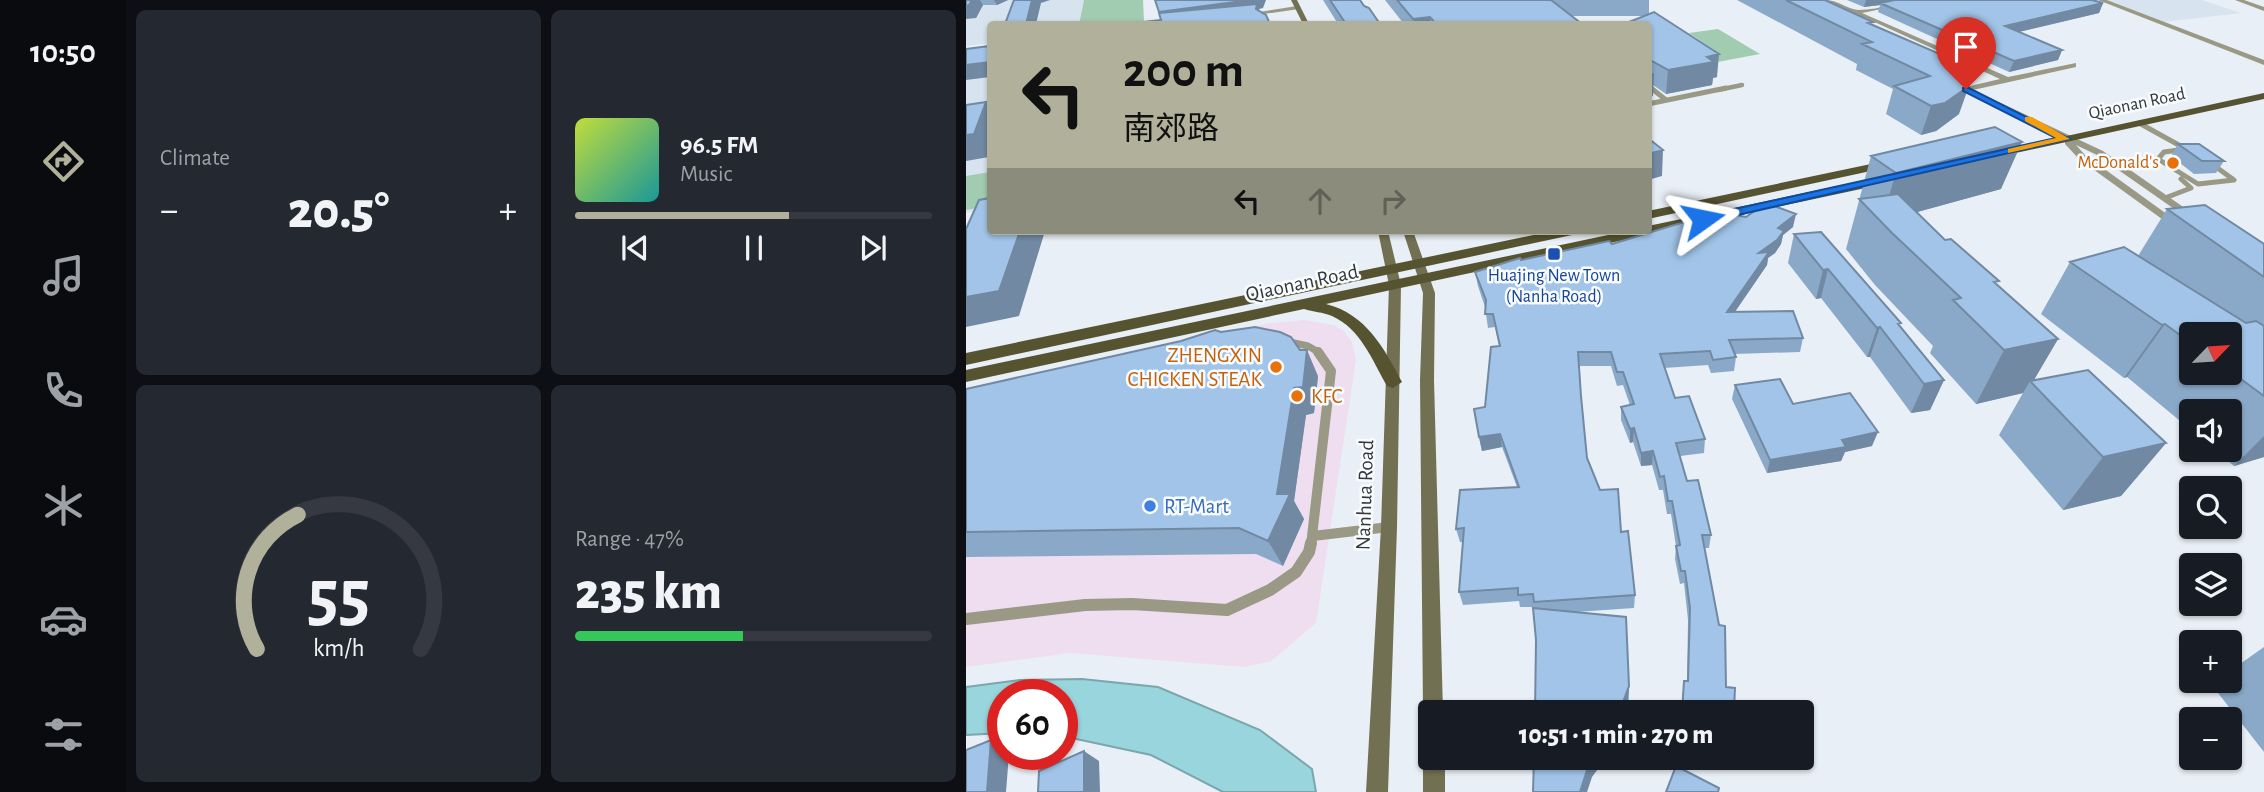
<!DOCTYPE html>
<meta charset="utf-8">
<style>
:root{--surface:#171b24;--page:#242831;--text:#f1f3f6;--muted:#9ea1a6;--line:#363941;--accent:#b0b09b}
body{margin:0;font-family:"Alegreya Sans","Noto Sans SC",sans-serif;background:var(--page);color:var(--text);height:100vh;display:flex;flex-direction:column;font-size:26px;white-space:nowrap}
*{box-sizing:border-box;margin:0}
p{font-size:23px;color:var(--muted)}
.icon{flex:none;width:38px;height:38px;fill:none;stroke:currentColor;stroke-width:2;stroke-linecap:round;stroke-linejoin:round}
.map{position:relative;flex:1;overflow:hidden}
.details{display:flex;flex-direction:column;gap:10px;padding:10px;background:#0d0f14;width:840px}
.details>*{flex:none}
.top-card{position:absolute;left:21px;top:21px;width:665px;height:214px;border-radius:7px;box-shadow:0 2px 5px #0004;background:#b0b09b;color:#111;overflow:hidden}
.needle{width:46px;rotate:65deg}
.fabs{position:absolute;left:1213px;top:322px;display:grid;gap:14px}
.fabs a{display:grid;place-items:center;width:63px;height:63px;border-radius:7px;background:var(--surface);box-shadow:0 2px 5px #0004;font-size:35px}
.speed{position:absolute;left:21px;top:679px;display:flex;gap:14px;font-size:35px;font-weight:700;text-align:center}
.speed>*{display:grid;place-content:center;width:91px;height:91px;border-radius:50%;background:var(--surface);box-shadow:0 2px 5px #0004;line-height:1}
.speed .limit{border:10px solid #d22;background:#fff;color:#111}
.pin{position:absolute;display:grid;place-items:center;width:60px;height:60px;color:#fff;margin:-72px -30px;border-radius:50% 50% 50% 0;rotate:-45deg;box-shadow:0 0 7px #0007}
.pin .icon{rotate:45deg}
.me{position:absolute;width:77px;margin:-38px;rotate:78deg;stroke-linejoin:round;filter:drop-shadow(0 0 5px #0008)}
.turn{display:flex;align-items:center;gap:24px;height:147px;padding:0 21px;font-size:32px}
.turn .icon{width:91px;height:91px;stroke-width:2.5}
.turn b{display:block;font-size:49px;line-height:60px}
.lanes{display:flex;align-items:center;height:66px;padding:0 21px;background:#0003;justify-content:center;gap:35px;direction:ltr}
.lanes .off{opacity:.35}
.big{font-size:52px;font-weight:800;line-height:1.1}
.details .tile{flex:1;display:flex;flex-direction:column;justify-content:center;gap:10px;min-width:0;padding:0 24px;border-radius:10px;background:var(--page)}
.details .dial{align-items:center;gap:0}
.dial svg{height:182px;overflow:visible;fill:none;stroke:var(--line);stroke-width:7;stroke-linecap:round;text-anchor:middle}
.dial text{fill:var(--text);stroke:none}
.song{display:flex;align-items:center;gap:21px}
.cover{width:84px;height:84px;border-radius:10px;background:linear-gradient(135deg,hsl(70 70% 55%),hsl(180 70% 35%))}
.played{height:7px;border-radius:4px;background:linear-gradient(90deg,var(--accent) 60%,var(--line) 60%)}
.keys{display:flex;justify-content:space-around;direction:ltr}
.heat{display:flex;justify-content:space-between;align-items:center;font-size:38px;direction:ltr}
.charge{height:10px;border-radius:5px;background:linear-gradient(90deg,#34c759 47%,var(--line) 0)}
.details .tiles{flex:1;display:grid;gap:10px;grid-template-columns:repeat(2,1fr)}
.trip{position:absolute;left:452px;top:700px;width:396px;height:70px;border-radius:7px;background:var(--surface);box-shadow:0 2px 5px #0004;font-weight:800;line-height:70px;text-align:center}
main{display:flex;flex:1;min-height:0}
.menu{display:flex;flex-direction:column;width:126px;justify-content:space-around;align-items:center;background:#090b0e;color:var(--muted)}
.menu .icon{width:49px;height:49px}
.menu .selected{color:var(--accent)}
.menu b{font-size:32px;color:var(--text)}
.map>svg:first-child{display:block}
.commercial{fill:#eedef0}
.built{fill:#d7e4ef}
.green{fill:#a2ccb1}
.water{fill:#98d5dd;stroke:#7aa6ac;stroke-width:2}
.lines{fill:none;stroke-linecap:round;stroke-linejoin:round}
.lane-far4{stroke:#9a9985;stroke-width:4.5}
.lane-far3{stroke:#9a9985;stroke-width:5}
.lane-far2{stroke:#9a9985;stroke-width:7}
.lane-far1{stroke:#9a9985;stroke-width:10}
.lane{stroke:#9a9985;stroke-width:12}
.street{fill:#9a9985;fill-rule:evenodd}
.secondary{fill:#727053;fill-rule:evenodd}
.primary{fill:#565330;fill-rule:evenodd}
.wall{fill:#8aa9c8;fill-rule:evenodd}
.shaded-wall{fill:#7189a2}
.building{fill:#a1c4e8;stroke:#7189a2;stroke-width:2}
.route{fill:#1a73e8;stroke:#114b97;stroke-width:2}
.slow{fill:#f59e0b}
.food-dot{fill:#e8710a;stroke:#f9fcff;stroke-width:2.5}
.transit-dot{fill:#1a4fb4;stroke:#f9fcff;stroke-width:2.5}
.shop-dot{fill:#3f7fe0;stroke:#f9fcff;stroke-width:2.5}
.labels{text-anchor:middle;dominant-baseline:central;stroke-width:5;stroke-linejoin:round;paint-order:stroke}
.far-street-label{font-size:18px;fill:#35383a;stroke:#f9fcff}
.far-food-label{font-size:18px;fill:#c56008;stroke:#f9fcff;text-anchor:end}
.far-transit-label{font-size:18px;fill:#164399;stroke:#f9fcff}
.street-label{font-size:21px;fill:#35383a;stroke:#f9fcff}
.food-label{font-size:21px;fill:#c56008;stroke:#f9fcff;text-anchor:end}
.shop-label{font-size:21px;fill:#366cbe;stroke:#f9fcff;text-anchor:start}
</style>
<main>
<nav class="menu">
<b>10:50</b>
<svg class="icon selected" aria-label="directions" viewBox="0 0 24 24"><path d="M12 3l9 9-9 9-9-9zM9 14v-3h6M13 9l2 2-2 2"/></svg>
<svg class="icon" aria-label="music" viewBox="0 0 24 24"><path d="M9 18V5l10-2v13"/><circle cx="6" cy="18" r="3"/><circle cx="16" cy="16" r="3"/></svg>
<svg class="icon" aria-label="phone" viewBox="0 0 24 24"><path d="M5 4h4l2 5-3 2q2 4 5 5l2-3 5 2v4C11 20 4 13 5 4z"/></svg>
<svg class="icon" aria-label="climate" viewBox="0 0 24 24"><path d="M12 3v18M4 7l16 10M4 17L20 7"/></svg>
<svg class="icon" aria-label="car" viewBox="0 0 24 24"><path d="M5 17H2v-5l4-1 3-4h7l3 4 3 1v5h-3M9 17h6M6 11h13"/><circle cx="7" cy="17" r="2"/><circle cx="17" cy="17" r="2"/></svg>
<svg class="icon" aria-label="filters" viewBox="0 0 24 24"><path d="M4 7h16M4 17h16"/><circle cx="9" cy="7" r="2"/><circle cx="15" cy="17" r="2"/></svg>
</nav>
<section class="details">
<div class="tiles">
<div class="tile"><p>Climate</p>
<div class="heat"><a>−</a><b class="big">20.5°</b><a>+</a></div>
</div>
<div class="tile">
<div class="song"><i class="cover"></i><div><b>96.5 FM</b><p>Music</p></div></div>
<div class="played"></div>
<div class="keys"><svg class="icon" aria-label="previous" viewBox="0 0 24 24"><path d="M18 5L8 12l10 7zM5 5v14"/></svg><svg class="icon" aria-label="pause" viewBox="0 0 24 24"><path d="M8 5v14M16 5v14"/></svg><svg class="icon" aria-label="next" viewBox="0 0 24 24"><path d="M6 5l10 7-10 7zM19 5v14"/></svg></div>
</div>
<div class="tile dial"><svg viewBox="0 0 100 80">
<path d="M14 69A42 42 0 1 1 86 69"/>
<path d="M14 69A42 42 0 0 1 32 10" stroke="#b0b09b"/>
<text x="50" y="56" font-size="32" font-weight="700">55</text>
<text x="50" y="72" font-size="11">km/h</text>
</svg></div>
<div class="tile"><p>Range · 47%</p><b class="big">235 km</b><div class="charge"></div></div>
</div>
</section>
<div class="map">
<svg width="1298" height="792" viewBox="0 0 1298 792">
<rect width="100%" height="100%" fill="#e9eff6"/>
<path class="commercial" d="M339 320 367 325 377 330 386 342 390 360 350 623 305 661 279 667 104 653 0 667V388L305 323Z"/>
<path class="built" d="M0 0H118L113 24H24V43L0 46Z
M1142 0H1236L1275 13 1198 22Z
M24 58V208L0 213V61Z"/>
<path class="green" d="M118 0H177L178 22 113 24Z
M752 29 794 54 746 63 732 54 748 50 723 33Z
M24 172V206L0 210V176Z"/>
<path class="water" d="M116 679 192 687 294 730 346 769 350 792H257L185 755 96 736V695H37V733L0 735V687L54 680Z"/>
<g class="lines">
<path class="lane-far4" d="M682 86 687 90
M752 90 776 85"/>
<path class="lane-far3" d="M685 88 700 100
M682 104 760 88
M1173 123 1220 149
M1220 149 1228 151 1268 180 1232 184 1192 159 1198 152Z
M1199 198 1225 188 1215 179"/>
<path class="lane-far2" d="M319 341 342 346 354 353"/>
<path class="lane-far1" d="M347 536 423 527
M345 545 365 371 352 352"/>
<path class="lane" d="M0 619 119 605 166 604 261 610 304 590 330 572 343 552 345 543"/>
<path class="street" d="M860 0C872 0 881 9 892 10 915 10 937 0 960 0L896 13 1042 77 1110 63V67L1007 90 1137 151 1233 218 1228 221 1224 220 1131 155 1110 145 1119 155 1216 225 1215 227H1207L1113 159 1099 144V140L980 82 984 80 1000 87 1034 79Z
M1132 0H1141L1298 60V65Z
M1269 0H1278L1298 7V11Z
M331 6 333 9 277 17 274 15Z"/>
<path class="secondary" d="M325 0H331L343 24H337Z
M412 231H422L435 285 431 527 422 792H400L415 527 423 285Z
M437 231H447L469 293 468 380 477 712H464V721L460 719 457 712 454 380 457 293Z
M464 749V758H479V792H457V758L460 750Z"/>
<path class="primary" d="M1298 93V99L1031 157 1025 154 1031 151Z
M924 160 928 162V166L682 219V211Z
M919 176 925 180 923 183 360 304C400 314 418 348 436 382L427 388 421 386C406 360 395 329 366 316 357 312 347 312 338 309L0 382V370L661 231H682V226Z
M587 231H613L606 235 0 365V353Z"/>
</g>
<path class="wall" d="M0 0H42L31 5H17L10 18Z
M357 0H394L414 24H372Z
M419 0H683V15L751 77 747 78 746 85 700 94 687 85V96L682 97V24L680 16H605L616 24H438Z
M771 0H859L907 22 906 24 990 61 993 114 970 131 955 135 920 114 927 89 890 70 891 64Z
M881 0H1126L1137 3 1133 13 1053 32 1096 50 1092 60 1043 72 912 12 914 5 898 7Z
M1212 144 1258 161 1250 173 1228 174 1205 156Z
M905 156 1035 189 951 212 979 240 1092 339 1068 380 1200 443 1155 496 1097 510 1033 435 1057 393 1010 404 964 353 967 346 909 285 880 249Z
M1201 209 1298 244V457L1268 466 1249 450H1264V411H1225V430L1161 377 1158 378 1075 314 1104 262 1172 256ZM1225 334H1264V373H1225Z
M827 227 817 235 815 244 809 253 802 258 801 265 769 312 837 338 834 352 768 354 770 357 768 371 745 373 742 365 698 368 709 398 739 439 738 453 714 456 721 481 745 535 743 548H738L760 687 768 712H715L718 681H721L722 620 718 583 714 584 709 559 710 546 705 514H701L697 490H693L686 465 675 466 667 442 664 443 655 420V407L664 405 657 385 651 386 645 366H613L615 396 621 458 634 490 655 532 669 595 668 608 610 612 663 686 662 707 660 712H569L570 640 568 607H554L553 601 497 605 493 592 497 542H494L490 529 551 487 536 447 516 451 513 437 533 346 529 327 522 328 519 307 512 286 509 272 555 260 731 228Z
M828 234 934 326 978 380 964 410 945 413 904 357H901L855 298 850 299 822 263Z
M215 341 352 376 348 413 340 415 328 501 338 519 317 566 290 554 0 557V389Z
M769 385 827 404 906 446 879 452 875 461 801 473 766 399Z
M1298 647V752L1245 684 1249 681H1264V671Z"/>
<path class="shaded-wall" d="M6 0H14L17 5 10 18 0 19V6Z
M28 0H42L31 5Z
M66 0H84L75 3 70 24H60Z
M284 0H300L297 8 293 9 295 16 197 22 193 12Z
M900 0H948L914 3V5L898 7Z
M1137 3 1133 13 1035 36 1039 26Z
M464 17 465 24H448L447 19Z
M1096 50 1092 60 1043 72 1048 61Z
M753 54 751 77 747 78 746 85 700 94 702 70 741 57Z
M24 62V77L0 80V65Z
M688 73 687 96 682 97V74Z
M1003 86 993 114 970 131 955 135 965 106Z
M20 102 24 109V153L23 157 0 161V135Z
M1056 142 1035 189 915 222 930 173Z
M697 150 696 176 682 180V154Z
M830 214 827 227 817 235 815 244 809 253 802 258 801 265 759 326 761 312 793 253 812 228Z
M54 231H79L53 316 0 327V297Z
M862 269 855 298 850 299 857 270Z
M1199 324 1161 377 1158 378 1196 325Z
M914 327 904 357H901L911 328Z
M1092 339 1066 383 1064 381 1057 393 1010 404 1038 350Z
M341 350 352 376 348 413 340 415 328 501 338 519 317 566 302 541 311 494 328 388Z
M978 380 964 410 945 413 958 384Z
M668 428 667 442 664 443V429Z
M912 432 906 446 879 452 875 461 801 473 804 460 876 440Z
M534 434 536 447 516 451 513 437Z
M1298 436V457L1268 466Z
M1200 443 1155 496 1097 510 1137 457Z
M687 451 686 465 675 466V453Z
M663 686 662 707 660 712H654Z
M25 740 37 746V754H43L40 792H21Z
M118 751 133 761 134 792H118Z
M625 758H640L626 777 621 792H614Z"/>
<path class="building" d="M0 0H6L3 5 0 6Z
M48 0H66L60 24H39Z
M189 0H284L193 12Z
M364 0H394L398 6 403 8 414 24H380Z
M431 0H585L616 24H470L464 17 447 19Z
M820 0H859L907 22 902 23 990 61 1002 75 1003 86 979 103 965 106 928 86 964 76 896 44 906 42Z
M929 0H1126L1137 3 1039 26 1096 50 1048 61 914 3Z
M291 4 290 9 300 15 304 24H178V22L195 20 193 13Z
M688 12 753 54 741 57 748 62 702 70 682 59V24H658Z
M24 46V62L0 65V49Z
M20 102 8 134 0 135V105Z
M1029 127 1056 142 930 173 905 156Z
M682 138 697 150 682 154Z
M1212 144H1233L1258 161H1236Z
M932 194 979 240 985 239 1033 281 1028 282 1092 339 1038 350 987 300 995 298 926 233 893 199Z
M24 198V231H54L33 291 0 297V229L13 200Z
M800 203 830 214 812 228 818 231 811 240 793 253 803 252 761 312 827 311 837 338 763 340 770 357 747 360 744 351 694 354 709 398 723 396 739 439 710 443 721 481 732 480 745 535H736L753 625 759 626 760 687 769 688 768 712H716L718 681H722L724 608 719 571H715L710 546 714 545 706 501H702L698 476 694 477 687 451 675 453 668 428 664 429 655 407 668 404 657 372H651L645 352H612L615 396 621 458 634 490 652 489 655 532 662 531 669 595 568 602 567 594 552 595V588L493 592 498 528 490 529 494 490 553 487 534 434 513 437 508 409 519 407 525 347 534 346 527 314H519L520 300 509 272 554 258 555 260 643 241 646 244 718 222 731 228 763 214 780 217Z
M1239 205 1298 244V277L1201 209Z
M855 232 935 323 932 324 978 380 958 384 914 327 911 328 862 269 857 270 828 234Z
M1158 247 1280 323 1290 321 1298 326V396L1264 371V334H1225V343L1199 324 1196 325 1104 262Z
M289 327 314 332 325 337 334 350H341L337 387 328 388 311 494H324L302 541 273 528 0 532V389L215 341 249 330 255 332Z
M1122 370 1200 443 1137 457 1064 381Z
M814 379 827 404 884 393 912 432 876 440 880 447 804 460 769 385Z
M567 608 660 617 663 686 654 710 600 702 622 712H569L570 640Z
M25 740 21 792H0V750Z
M118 751V792H72L73 771Z
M568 758H625L614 792H567Z
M710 766 753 788 752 792H700Z"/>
<path class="route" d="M997 88H1003L1104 139 737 223 731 219 737 216 1090 138 997 91Z"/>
<path class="slow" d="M1059 117H1066L1104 139 1042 153V149L1090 138 1059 121Z"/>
<g class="food-dot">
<circle cx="1207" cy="163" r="7"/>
<circle cx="310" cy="367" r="7"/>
<circle cx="331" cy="396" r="7"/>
</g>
<rect class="transit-dot" x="581" y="247" width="14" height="14" rx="3.5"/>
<circle class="shop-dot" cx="184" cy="506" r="7"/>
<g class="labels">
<g class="far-street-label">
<text transform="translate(1171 104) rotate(-12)">Qiaonan Road</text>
</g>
<g class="far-food-label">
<text x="1193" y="163">McDonald's</text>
</g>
<g class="far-transit-label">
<text x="588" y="276">Huajing New Town<tspan x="588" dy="21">(Nanha Road)</tspan></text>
</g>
<g class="street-label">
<text transform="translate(336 283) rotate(-12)">Qiaonan Road</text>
<text transform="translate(399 495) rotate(-88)">Nanhua Road</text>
</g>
<g class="food-label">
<text x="296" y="355">ZHENGXIN<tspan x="296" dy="24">CHICKEN STEAK</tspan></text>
<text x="345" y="396" text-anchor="start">KFC</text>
</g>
<g class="shop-label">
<text x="198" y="506">RT-Mart</text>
</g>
</g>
</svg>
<div class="fabs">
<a><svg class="needle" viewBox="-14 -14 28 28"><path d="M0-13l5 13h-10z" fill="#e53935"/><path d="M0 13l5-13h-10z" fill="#9ea1a6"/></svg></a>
<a><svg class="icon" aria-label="sound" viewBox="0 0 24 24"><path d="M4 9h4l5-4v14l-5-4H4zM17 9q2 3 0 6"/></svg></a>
<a><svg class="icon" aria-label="search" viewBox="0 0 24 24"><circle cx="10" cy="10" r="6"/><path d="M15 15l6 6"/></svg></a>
<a><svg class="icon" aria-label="layers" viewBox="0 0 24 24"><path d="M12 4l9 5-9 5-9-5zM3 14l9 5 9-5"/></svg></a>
<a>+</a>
<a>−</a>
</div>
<div class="speed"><div class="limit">60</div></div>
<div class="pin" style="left:1000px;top:89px;background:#d93025"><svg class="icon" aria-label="arrive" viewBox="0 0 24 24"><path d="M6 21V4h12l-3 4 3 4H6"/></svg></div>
<svg class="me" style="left:737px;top:219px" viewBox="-20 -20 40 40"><path d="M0-17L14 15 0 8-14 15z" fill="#1a73e8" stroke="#fff" stroke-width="4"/></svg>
<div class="trip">10:51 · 1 min · 270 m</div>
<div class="top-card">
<div class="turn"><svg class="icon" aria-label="left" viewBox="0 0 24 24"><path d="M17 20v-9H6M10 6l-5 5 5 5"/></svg><div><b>200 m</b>南郊路</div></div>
<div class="lanes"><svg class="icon" aria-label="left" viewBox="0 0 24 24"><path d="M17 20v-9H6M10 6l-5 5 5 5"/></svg><svg class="icon off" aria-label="ahead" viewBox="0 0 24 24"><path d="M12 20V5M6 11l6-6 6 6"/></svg><svg class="icon off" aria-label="right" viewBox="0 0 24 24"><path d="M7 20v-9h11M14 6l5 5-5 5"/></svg></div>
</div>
</div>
</main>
